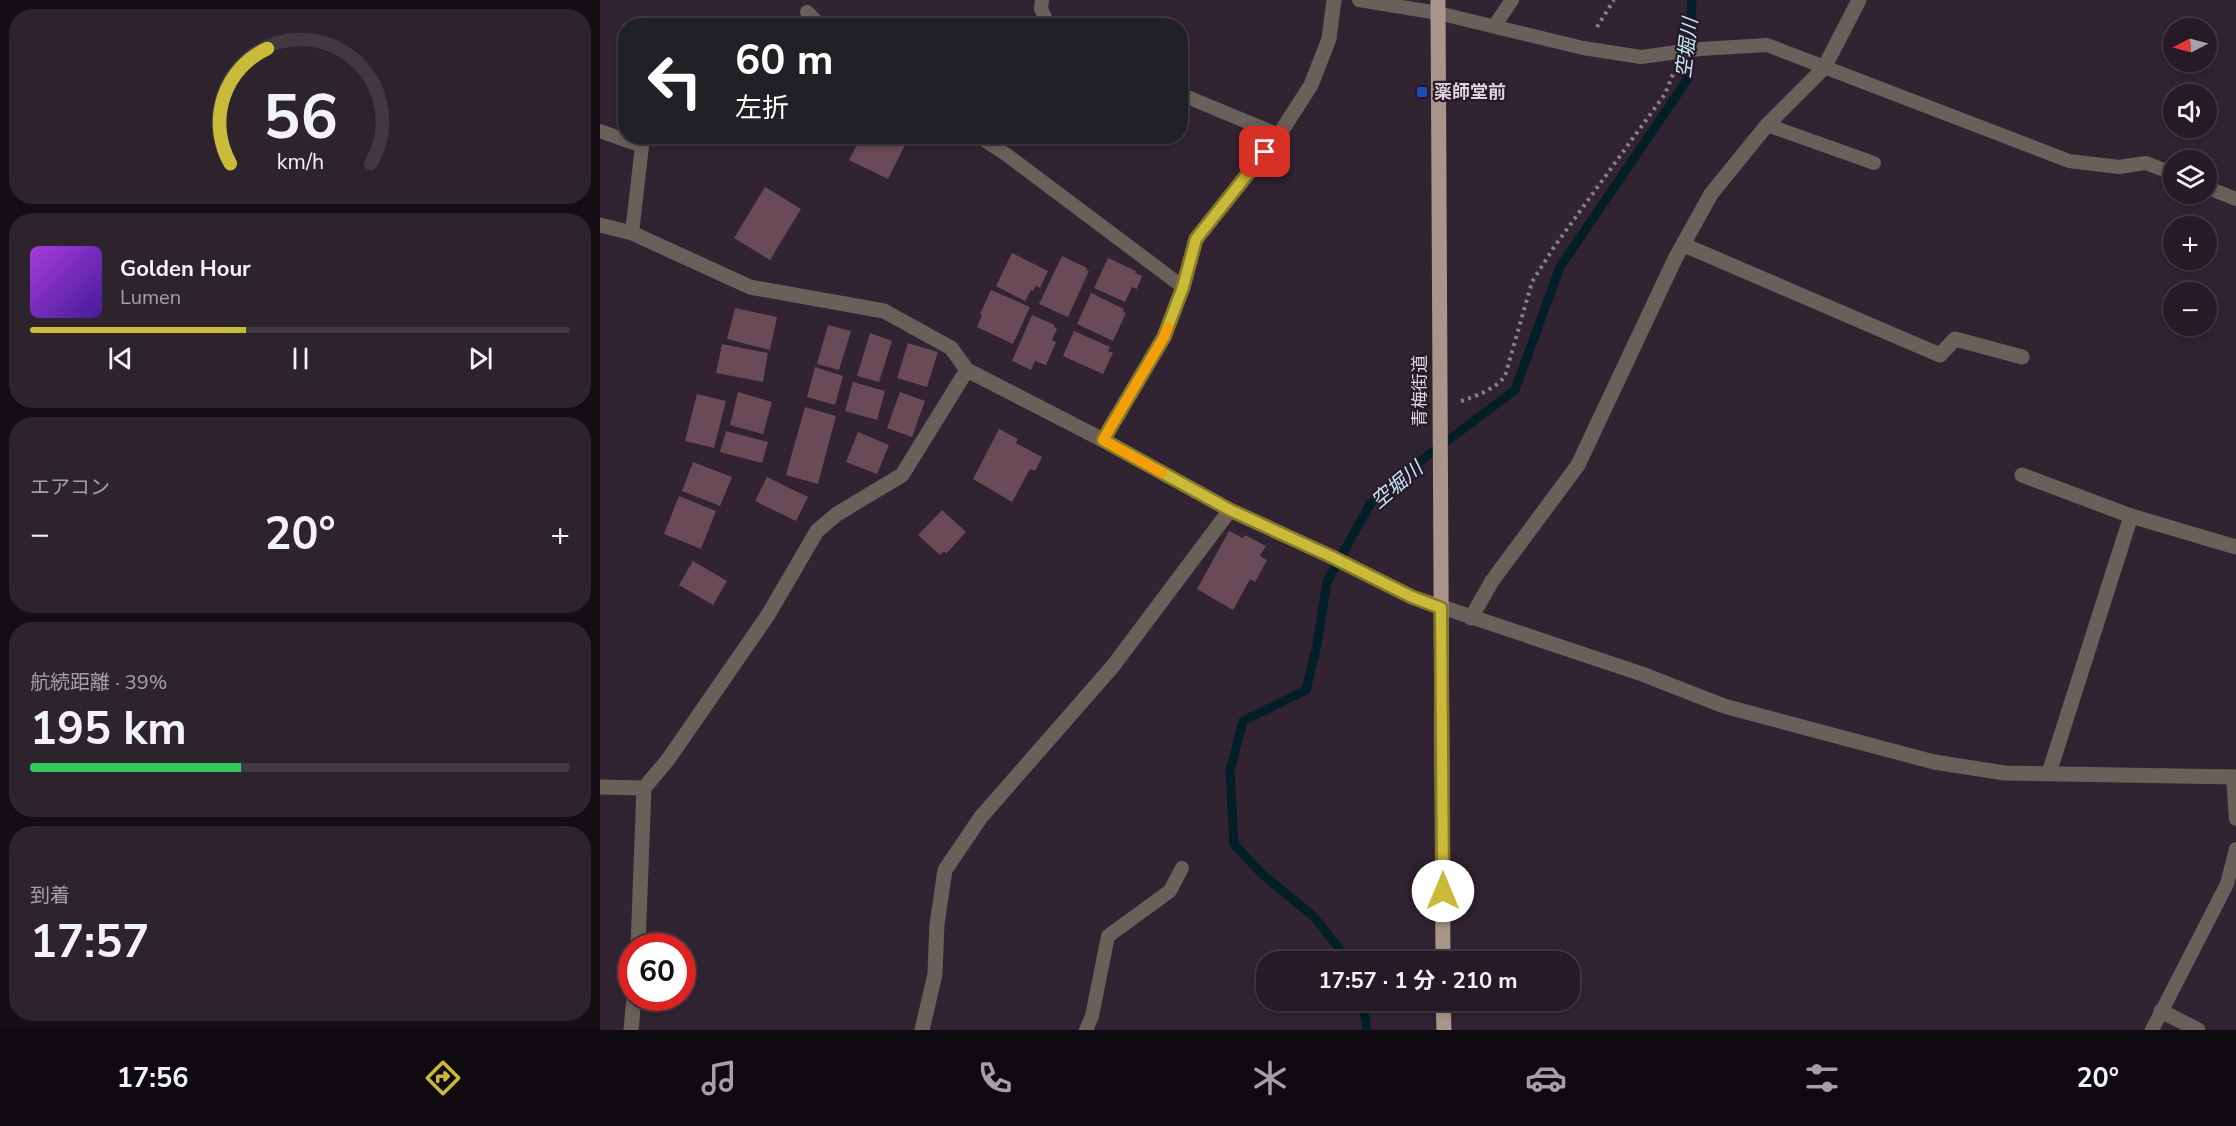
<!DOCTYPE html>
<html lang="ja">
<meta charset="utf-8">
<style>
:root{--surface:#251a25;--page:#2d232d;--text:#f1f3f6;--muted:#a3a1a7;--line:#423842;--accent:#caba3a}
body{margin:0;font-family:"Nunito Sans","Noto Sans JP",sans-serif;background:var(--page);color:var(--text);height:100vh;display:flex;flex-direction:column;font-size:22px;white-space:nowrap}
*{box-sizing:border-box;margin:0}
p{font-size:20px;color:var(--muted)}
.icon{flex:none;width:33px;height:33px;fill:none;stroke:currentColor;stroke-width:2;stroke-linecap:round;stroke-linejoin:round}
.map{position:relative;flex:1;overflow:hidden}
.panel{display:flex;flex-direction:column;gap:9px;padding:9px;background:#140e14;width:600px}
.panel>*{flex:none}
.banner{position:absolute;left:18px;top:18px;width:570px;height:126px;border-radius:24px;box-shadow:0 3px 9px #0003,0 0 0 2px var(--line);background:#202124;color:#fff;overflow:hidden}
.needle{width:39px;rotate:264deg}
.buttons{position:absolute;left:1563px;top:18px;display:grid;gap:12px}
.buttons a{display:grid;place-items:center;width:54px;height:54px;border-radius:50%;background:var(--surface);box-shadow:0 3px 9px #0003,0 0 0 2px var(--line);font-size:30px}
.speed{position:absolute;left:18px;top:933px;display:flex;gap:12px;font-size:30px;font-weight:700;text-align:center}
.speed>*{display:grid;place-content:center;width:78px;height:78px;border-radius:50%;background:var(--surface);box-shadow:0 3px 9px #0003,0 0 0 2px var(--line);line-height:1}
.speed .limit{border:9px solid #d22;background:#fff;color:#111}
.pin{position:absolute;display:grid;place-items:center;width:51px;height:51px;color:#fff;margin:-26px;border-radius:12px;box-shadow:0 3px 9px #0006}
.me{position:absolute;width:66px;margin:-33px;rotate:0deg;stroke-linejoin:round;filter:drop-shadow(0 0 4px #0008)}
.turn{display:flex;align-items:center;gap:21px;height:126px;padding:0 18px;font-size:27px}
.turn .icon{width:78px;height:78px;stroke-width:2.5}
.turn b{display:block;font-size:42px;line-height:51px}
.big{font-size:45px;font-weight:700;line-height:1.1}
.panel .tile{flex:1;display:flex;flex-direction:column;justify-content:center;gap:9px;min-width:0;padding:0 21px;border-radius:24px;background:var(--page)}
.panel .dial{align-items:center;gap:0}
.dial svg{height:156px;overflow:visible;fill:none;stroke:var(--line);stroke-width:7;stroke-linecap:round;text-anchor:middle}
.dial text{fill:var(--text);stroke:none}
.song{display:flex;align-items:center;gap:18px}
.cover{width:72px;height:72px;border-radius:9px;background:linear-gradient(135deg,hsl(280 70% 55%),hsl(260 70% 35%))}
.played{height:6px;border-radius:3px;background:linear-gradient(90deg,var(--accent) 40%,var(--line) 40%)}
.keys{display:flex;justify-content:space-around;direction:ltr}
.heat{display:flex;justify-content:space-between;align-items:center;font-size:33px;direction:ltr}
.charge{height:9px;border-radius:4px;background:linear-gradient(90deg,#34c759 39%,var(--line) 0)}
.trip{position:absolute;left:656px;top:951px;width:324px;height:60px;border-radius:24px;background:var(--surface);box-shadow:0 3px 9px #0003,0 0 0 2px var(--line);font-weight:700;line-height:60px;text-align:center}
.tab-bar{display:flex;height:96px;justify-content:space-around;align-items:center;background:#0f0a0f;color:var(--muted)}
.tab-bar .icon{width:42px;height:42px}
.tab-bar .current{color:var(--accent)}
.tab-bar b{font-size:27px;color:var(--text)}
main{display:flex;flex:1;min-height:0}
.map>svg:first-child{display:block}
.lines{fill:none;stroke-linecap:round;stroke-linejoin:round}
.stream{stroke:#021e27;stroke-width:9}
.building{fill:#6a4a56}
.path{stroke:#8b7f8b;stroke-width:4;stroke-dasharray:3 4.5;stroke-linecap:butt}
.service{stroke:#69605a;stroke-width:14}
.minor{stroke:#69605a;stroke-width:15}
.primary{stroke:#a9968a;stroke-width:15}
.route-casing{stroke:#837926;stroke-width:15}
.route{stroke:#caba3a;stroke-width:10}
.slow{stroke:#f59e0b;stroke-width:10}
.transit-dot{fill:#1a4fb4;stroke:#271927;stroke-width:2}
.labels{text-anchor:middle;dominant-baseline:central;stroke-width:4.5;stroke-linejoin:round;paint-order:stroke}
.poi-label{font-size:18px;font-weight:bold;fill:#ddd4dd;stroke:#271927;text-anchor:start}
.street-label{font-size:18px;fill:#ddd4dd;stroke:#271927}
.water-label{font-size:20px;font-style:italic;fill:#c3ebfa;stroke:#271927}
</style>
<main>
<section class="panel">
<div class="tile dial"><svg viewBox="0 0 100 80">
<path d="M14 69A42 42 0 1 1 86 69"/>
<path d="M14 69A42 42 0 0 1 33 10" stroke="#caba3a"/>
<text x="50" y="56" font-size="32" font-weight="700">56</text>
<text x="50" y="72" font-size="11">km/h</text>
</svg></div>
<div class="tile">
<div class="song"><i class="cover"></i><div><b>Golden Hour</b><p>Lumen</p></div></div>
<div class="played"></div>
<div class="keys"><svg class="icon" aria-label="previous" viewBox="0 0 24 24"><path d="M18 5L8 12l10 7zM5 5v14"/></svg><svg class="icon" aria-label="pause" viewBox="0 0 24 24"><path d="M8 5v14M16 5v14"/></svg><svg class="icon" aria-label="next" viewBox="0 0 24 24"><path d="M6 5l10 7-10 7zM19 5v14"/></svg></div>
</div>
<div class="tile"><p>エアコン</p>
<div class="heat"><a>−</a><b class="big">20°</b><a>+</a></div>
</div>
<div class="tile"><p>航続距離 · 39%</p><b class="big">195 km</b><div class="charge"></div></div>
<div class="tile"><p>到着</p><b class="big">17:57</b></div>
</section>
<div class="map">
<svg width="1636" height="1030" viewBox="0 0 1636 1030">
<rect width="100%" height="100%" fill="#312331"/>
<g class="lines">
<path class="stream" d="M744 962 739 948 713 916 662 874 634 844 630 771 643 721 706 690 717 645 727 582 770 504 815 465 915 390 960 267 1087 80 1092 0
M759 1000 765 1017 767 1030"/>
</g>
<path class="building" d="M270 136H305L302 141 306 143 288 179 249 160 261 137 268 141Z
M165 187 201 209 170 260 134 238Z
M412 253 448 271 440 288 436 286 433 291 431 290 425 301 396 286Z
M462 256 487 268 486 270 489 271 468 317 439 304Z
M508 258 536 271 535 273 542 276 537 289 532 287 525 302 494 288Z
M391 290 430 307 413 344 377 327 382 315 380 314Z
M491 293 524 309 523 312 526 313 513 341 477 324Z
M135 308 177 317 170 350 127 339Z
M432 315 455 325 454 327 457 329 452 340 456 342 446 365 435 361 431 370 412 361Z
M228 325 251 331 239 370 217 364Z
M474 331 510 347 508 351 513 353 503 374 463 356Z
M270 333 292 341 279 382 257 376Z
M308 343 338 352 327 387 297 378Z
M122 344 168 353 163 382 116 373Z
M215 367 243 376 235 405 207 397Z
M253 382 285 391 277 420 245 411Z
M138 392 172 402 163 434 130 425Z
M300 392 325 401 312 437 287 428Z
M97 394 126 401 114 448 85 441Z
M205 407 236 416 218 484 186 475Z
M399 429 418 439 416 443 442 457 435 471 430 469 412 502 373 479Z
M126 431 168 442 162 463 120 452Z
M258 432 289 445 277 474 246 462Z
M93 462 132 477 120 506 82 491Z
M167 477 208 497 196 521 155 501Z
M79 496 116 511 101 549 64 534Z
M342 510 366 532 346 554 344 551 340 555 318 535Z
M629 531 643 538 645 535 666 546 660 556 667 560 655 582 650 579 633 610 597 589Z
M93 561 127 581 113 605 79 585Z"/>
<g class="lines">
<path class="path" d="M997 27 1014 0
M861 401C877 396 895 389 905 376L932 282 954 247 1065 94 1073 74"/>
<path class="service" d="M442 0 441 9 449 26
M759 0 838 13 983 48 1041 57 1100 49 1167 45 1469 161 1519 167 1546 163 1574 174
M207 12 221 26
M895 25 912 0
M580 94 679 135
M1167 125 1274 163
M0 131 42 146 32 233
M378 136 407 155 583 287
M1606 187 1636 199
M1633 777 1636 819
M486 1030 492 1016 508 936 570 891 582 868
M1552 1030 1627 884 1636 849"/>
<path class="minor" d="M0 225 32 233 150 287 284 311 351 348 367 370 503 440 630 510 730 556 812 597 1042 674 1124 706 1334 762 1405 773 1636 777
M1084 245 1340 355 1355 339 1422 357
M503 440 564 337 583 287 596 239 679 135 711 85 729 39 734 0
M1422 475 1531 516 1636 547
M871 618 892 581 978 465 1075 259 1111 194 1167 125 1224 68 1259 0
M1449 773 1531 516
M0 787 44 788
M38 946 44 788 67 761 168 615 217 531 237 514 302 475 367 370
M1561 1011 1598 1030
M31 1030 34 998
M322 1030 335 974 337 924 345 870 381 817 513 666 630 510"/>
<path class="primary" d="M838 0 843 962
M843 1000 844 1030"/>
</g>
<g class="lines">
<defs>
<path id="route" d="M665 152 596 239 583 287 564 337 503 440 630 510 730 556 812 597 841 608 843 891"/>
</defs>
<use href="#route" class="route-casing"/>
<use href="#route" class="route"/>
<path class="slow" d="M562 473 503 440 564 337 568 327"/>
</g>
<rect class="transit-dot" x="816" y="86" width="12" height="12" rx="3"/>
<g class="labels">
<g class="poi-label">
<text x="834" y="92">薬師堂前</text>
</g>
<g class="street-label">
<text transform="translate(820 391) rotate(-90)">青梅街道</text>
</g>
<g class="water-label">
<text transform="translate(1087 48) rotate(-83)">空堀川</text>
<text transform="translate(797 485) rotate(-40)">空堀川</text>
</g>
</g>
</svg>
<div class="buttons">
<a><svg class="needle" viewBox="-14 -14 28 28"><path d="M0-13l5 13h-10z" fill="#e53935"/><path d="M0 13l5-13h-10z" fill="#a3a1a7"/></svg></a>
<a><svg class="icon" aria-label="sound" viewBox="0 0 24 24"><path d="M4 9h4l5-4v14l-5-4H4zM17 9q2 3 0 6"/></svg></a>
<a><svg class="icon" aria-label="layers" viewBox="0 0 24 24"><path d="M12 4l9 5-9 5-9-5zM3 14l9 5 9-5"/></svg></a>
<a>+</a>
<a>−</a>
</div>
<div class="speed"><div class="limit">60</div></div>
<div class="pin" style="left:665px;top:152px;background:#d93025"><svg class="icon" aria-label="arrive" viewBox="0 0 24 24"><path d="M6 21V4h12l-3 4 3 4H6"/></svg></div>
<svg class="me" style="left:843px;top:891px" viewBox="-20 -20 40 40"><circle r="19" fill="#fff"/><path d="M0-13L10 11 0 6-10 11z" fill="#caba3a"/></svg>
<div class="trip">17:57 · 1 分 · 210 m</div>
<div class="banner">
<div class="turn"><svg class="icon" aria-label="left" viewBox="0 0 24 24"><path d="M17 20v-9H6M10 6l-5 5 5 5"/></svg><div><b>60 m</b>左折</div></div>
</div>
</div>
</main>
<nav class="tab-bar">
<b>17:56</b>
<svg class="icon current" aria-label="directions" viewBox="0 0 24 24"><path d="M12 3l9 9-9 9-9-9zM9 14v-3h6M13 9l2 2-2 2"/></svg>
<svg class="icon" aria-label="music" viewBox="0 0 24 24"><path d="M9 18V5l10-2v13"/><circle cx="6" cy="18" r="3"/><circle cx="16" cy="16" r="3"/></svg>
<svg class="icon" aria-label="phone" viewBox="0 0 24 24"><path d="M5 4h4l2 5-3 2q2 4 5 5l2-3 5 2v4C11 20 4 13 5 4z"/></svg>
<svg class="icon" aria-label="climate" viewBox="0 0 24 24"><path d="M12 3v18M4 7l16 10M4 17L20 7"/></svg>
<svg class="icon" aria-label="car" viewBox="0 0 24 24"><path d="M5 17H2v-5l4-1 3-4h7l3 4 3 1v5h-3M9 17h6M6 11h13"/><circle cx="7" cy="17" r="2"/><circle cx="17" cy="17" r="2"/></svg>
<svg class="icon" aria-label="filters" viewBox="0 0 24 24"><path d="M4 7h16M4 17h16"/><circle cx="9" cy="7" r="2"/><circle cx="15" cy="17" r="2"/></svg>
<b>20°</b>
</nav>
